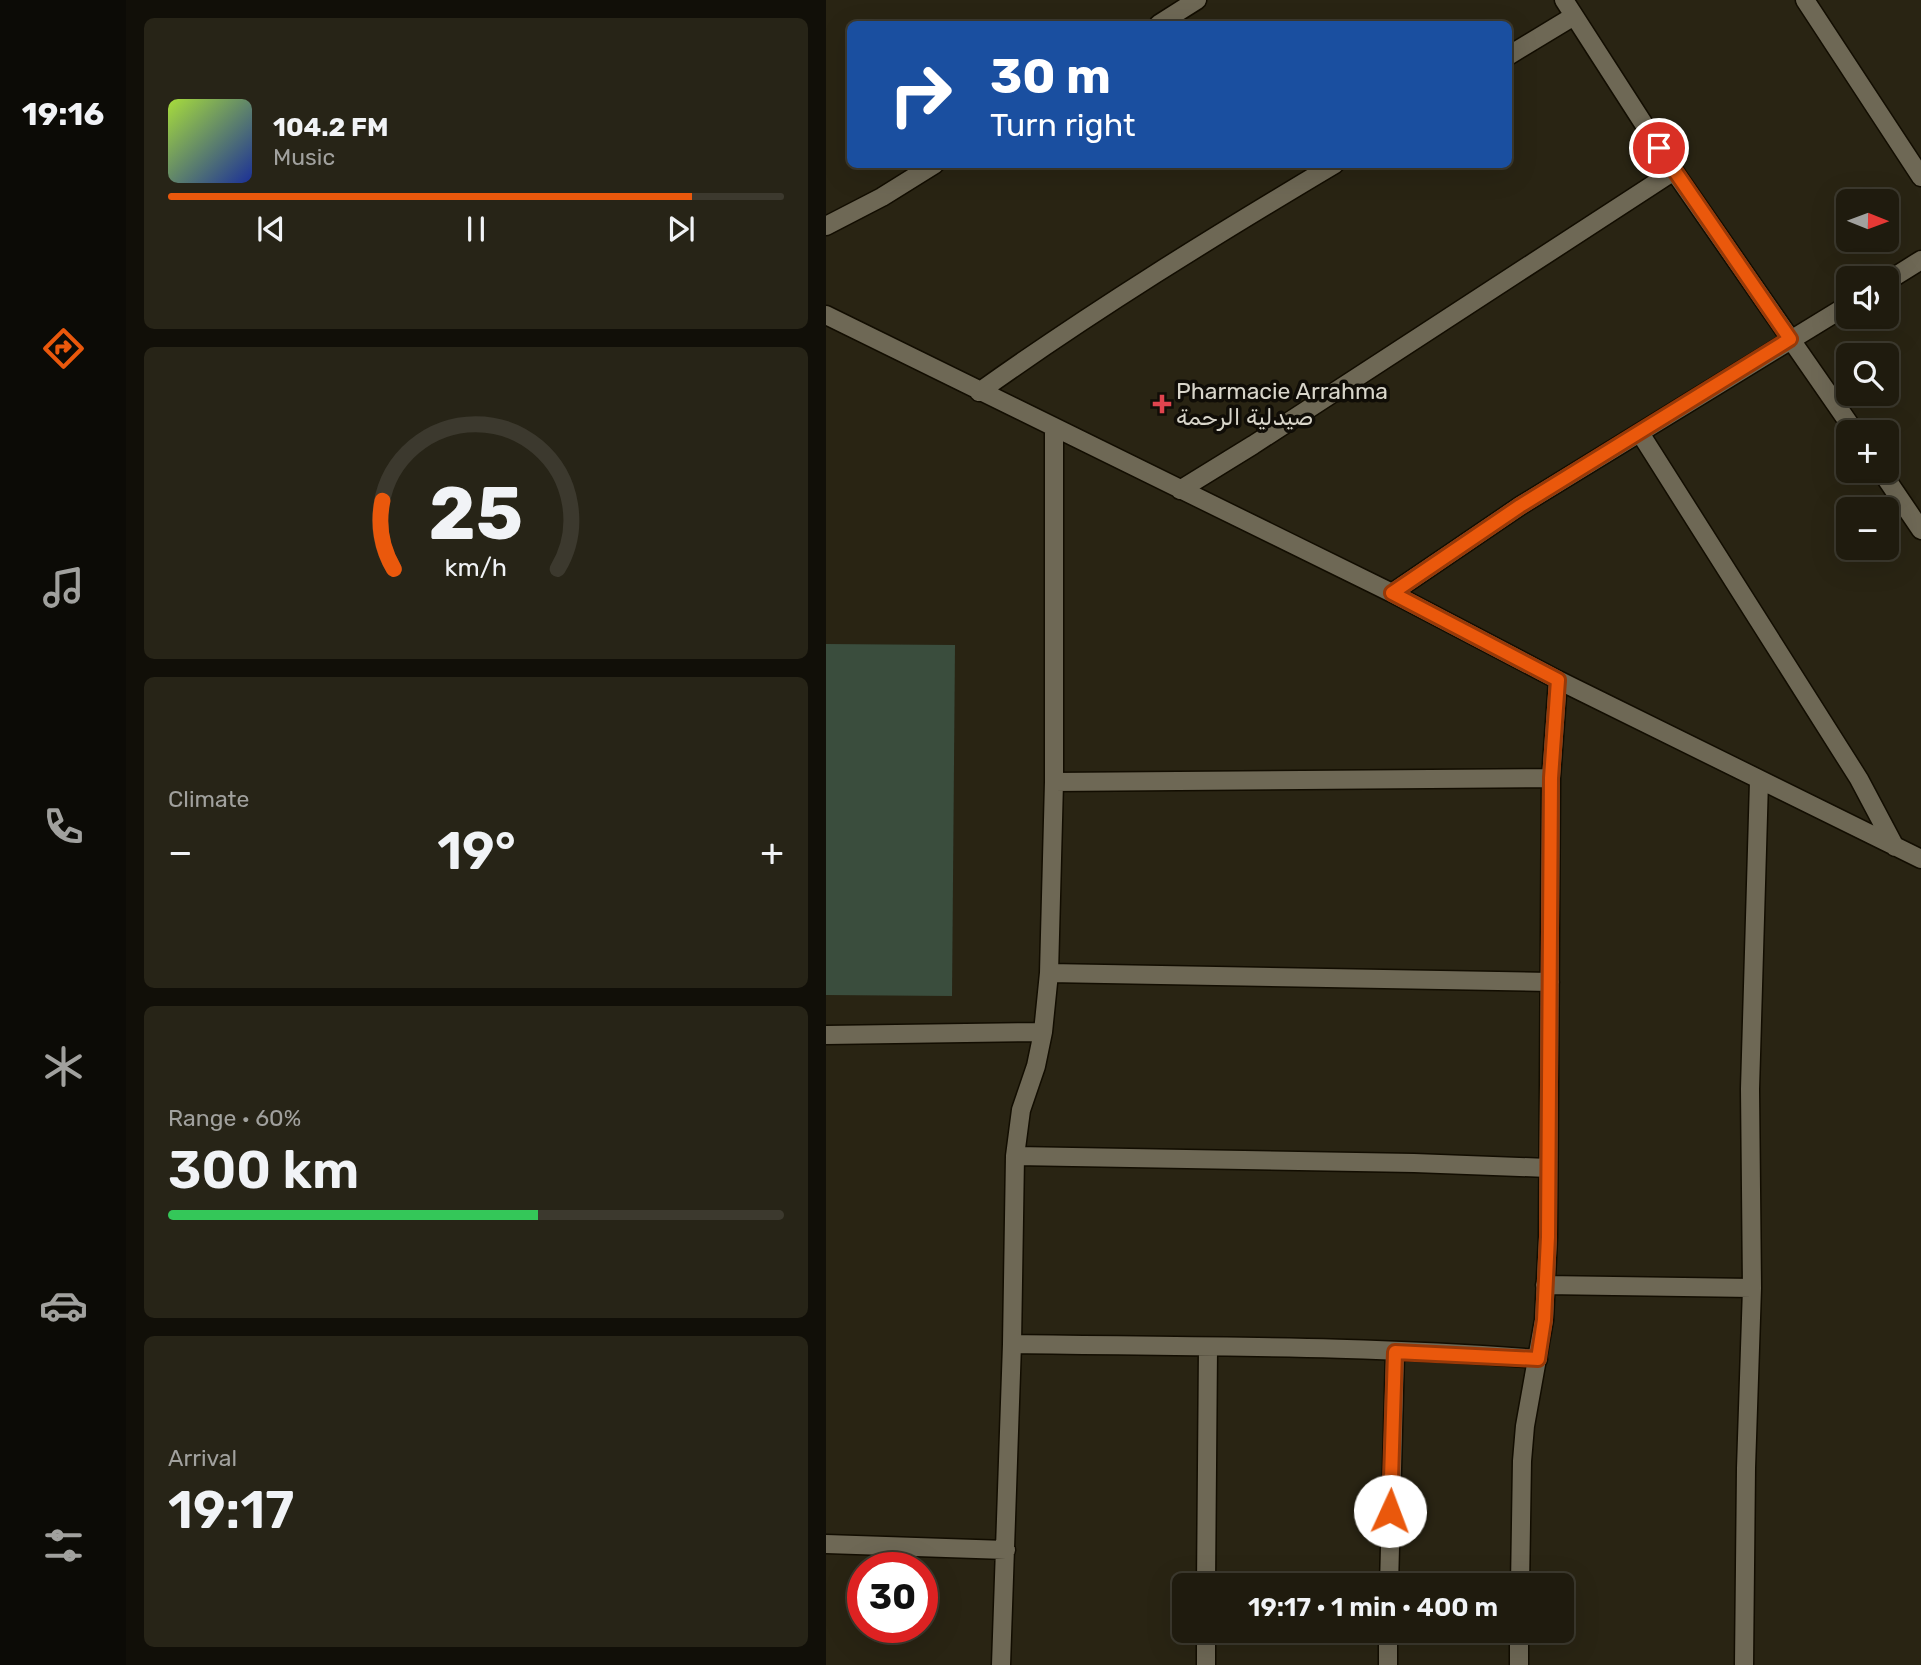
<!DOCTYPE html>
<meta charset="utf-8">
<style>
:root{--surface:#1f1b0e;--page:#272417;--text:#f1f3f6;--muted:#a1a19e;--line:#3c392e;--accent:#ea580c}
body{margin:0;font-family:Rubik,Cairo,sans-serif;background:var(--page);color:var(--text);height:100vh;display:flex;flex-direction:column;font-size:26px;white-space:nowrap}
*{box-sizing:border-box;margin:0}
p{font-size:23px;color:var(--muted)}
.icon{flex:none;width:38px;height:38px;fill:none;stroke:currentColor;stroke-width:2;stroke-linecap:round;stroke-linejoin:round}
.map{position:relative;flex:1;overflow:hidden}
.side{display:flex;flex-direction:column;gap:18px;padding:18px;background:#110f08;width:700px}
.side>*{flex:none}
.banner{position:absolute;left:21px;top:21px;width:665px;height:147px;border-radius:10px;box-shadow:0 7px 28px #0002,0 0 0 2px var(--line);background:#1a4fa0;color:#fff;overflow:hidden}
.needle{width:46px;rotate:91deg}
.controls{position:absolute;left:1010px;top:189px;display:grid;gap:14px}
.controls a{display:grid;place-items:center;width:63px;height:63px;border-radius:10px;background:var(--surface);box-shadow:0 7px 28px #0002,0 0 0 2px var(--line);font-size:35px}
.speed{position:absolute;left:21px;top:1552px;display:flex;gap:14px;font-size:35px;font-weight:700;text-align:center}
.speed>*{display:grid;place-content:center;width:91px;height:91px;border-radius:50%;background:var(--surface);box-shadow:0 7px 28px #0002,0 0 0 2px var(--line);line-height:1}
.speed .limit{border:10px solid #d22;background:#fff;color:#111}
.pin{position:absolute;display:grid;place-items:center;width:60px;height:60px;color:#fff;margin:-30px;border:4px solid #fff;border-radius:50%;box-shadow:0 2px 7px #0007}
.me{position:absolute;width:77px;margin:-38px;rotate:2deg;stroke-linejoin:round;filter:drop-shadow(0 0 5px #0008)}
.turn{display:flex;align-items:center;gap:24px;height:147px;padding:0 28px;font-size:32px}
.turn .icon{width:91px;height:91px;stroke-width:2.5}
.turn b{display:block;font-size:49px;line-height:60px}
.big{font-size:52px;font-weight:600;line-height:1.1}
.side .card{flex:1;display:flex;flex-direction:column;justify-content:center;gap:10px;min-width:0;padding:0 24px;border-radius:10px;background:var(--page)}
.side .dial{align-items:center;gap:0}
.dial svg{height:182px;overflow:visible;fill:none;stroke:var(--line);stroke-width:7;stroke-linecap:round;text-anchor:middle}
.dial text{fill:var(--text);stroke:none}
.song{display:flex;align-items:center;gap:21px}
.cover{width:84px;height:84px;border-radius:10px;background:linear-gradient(135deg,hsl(80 70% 55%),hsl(230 70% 35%))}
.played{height:7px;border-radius:4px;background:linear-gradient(90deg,var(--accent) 85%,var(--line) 85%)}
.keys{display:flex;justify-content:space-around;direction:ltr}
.heat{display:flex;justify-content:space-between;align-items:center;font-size:38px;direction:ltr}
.charge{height:10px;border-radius:5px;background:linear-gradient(90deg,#34c759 60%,var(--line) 0)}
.trip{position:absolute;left:346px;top:1573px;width:402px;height:70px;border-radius:10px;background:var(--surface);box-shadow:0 7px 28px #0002,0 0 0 2px var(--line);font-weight:600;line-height:70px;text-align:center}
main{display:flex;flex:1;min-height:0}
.tab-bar{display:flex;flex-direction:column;width:126px;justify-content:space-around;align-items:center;background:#0c0b06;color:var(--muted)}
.tab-bar .icon{width:49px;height:49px}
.tab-bar .current{color:var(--accent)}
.tab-bar b{font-size:32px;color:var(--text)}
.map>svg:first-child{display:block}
.green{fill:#3a4d3d}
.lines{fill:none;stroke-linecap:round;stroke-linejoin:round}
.minor-casing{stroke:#120d01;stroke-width:21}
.minor{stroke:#6e6855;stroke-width:18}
.route-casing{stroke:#983908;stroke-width:18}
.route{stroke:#ea580c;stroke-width:12}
.health-dot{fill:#e0444e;stroke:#100d07;stroke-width:2.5}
.labels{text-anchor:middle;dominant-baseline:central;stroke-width:7;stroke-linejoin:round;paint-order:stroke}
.poi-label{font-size:23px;fill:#d8d5ca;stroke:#100d07;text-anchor:start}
</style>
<main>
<nav class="tab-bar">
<b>19:16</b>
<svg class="icon current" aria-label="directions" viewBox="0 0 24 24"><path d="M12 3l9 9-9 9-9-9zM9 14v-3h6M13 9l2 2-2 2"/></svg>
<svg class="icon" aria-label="music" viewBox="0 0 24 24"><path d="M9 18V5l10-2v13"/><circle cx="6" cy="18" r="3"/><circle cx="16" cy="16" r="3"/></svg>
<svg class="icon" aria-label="phone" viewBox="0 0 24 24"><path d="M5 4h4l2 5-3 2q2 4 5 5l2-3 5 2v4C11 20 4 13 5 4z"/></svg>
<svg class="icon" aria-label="climate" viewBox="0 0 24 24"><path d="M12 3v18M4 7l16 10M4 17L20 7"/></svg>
<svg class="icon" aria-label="car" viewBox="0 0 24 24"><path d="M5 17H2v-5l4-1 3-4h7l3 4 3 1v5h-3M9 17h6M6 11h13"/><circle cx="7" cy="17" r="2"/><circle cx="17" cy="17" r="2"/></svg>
<svg class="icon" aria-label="filters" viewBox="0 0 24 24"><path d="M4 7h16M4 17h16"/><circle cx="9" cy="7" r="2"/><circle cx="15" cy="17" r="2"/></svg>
</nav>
<section class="side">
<div class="card">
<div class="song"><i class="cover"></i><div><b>104.2 FM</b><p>Music</p></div></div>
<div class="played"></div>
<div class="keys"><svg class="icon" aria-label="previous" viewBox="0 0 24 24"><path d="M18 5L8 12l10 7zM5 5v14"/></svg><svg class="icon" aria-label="pause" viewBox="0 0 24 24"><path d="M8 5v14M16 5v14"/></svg><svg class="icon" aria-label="next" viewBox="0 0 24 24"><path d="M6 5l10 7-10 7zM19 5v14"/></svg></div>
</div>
<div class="card dial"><svg viewBox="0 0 100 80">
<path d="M14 69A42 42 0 1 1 86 69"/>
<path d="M14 69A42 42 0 0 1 9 39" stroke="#ea580c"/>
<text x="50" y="56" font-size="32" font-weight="700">25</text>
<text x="50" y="72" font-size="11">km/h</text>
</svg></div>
<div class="card"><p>Climate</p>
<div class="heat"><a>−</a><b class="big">19°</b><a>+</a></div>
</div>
<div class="card"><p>Range · 60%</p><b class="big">300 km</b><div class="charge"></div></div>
<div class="card"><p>Arrival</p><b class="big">19:17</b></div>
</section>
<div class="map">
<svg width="1095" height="1665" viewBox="0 0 1095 1665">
<rect width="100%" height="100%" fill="#292413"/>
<path class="green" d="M0 644 129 645 126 996 0 995Z"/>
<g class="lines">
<defs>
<path id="minor" d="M738 0 848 171 1029 432
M979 0 1095 177
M333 24 371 0
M682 56 748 16
M0 226 56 197 109 164
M1060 282 1095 260
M0 315 566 593 732 680 1095 859
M153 392C268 310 388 236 509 164
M814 433 1033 779 1069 847
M1055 471 1095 530
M354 490 427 445 848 171
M566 593 694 506 1022 305
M228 782 725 778
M223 973 724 982
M0 1035 217 1032
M189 1156 588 1163 722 1168
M719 1285 926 1288
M186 1344C361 1347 538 1345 712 1359
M0 1544 180 1550
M380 1586 382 1348
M563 1586 569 1352
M694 1586 696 1461 699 1426 718 1320 722 1237 725 778 732 680
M175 1665 186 1344 189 1156 195 1110 210 1066 217 1032 223 973 228 782V428
M380 1665V1631
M562 1665V1631
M693 1665V1631
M918 1665 920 1468 926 1288 924 1089 933 781"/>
</defs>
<use href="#minor" class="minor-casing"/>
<use href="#minor" class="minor"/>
</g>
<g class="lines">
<defs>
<path id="route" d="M564 1511 569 1352 712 1359 718 1320 722 1237 725 778 732 680 566 593 694 506 964 339 833 148"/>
</defs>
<use href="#route" class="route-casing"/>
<use href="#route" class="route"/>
</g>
<path class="health-dot" d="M332.5 393.5h7v7h7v7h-7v7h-7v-7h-7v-7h7z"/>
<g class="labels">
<g class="poi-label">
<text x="350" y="391">Pharmacie Arrahma<tspan x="350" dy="26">صيدلية الرحمة</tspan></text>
</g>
</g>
</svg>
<div class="controls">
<a><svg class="needle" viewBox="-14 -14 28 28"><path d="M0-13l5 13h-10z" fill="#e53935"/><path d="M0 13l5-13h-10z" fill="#a1a19e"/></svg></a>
<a><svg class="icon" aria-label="sound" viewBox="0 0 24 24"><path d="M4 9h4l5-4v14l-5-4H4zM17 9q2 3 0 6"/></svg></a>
<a><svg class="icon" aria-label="search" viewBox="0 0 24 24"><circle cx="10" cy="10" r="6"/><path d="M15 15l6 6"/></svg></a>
<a>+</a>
<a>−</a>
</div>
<div class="speed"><div class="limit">30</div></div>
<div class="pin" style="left:833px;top:148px;background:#d93025"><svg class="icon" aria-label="arrive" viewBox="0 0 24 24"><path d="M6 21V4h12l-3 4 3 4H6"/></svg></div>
<svg class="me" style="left:564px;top:1511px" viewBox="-20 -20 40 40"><circle r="19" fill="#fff"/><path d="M0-13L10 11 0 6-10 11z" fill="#ea580c"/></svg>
<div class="trip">19:17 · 1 min · 400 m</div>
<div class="banner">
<div class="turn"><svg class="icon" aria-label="right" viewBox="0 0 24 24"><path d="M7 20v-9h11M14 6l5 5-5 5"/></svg><div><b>30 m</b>Turn right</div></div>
</div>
</div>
</main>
